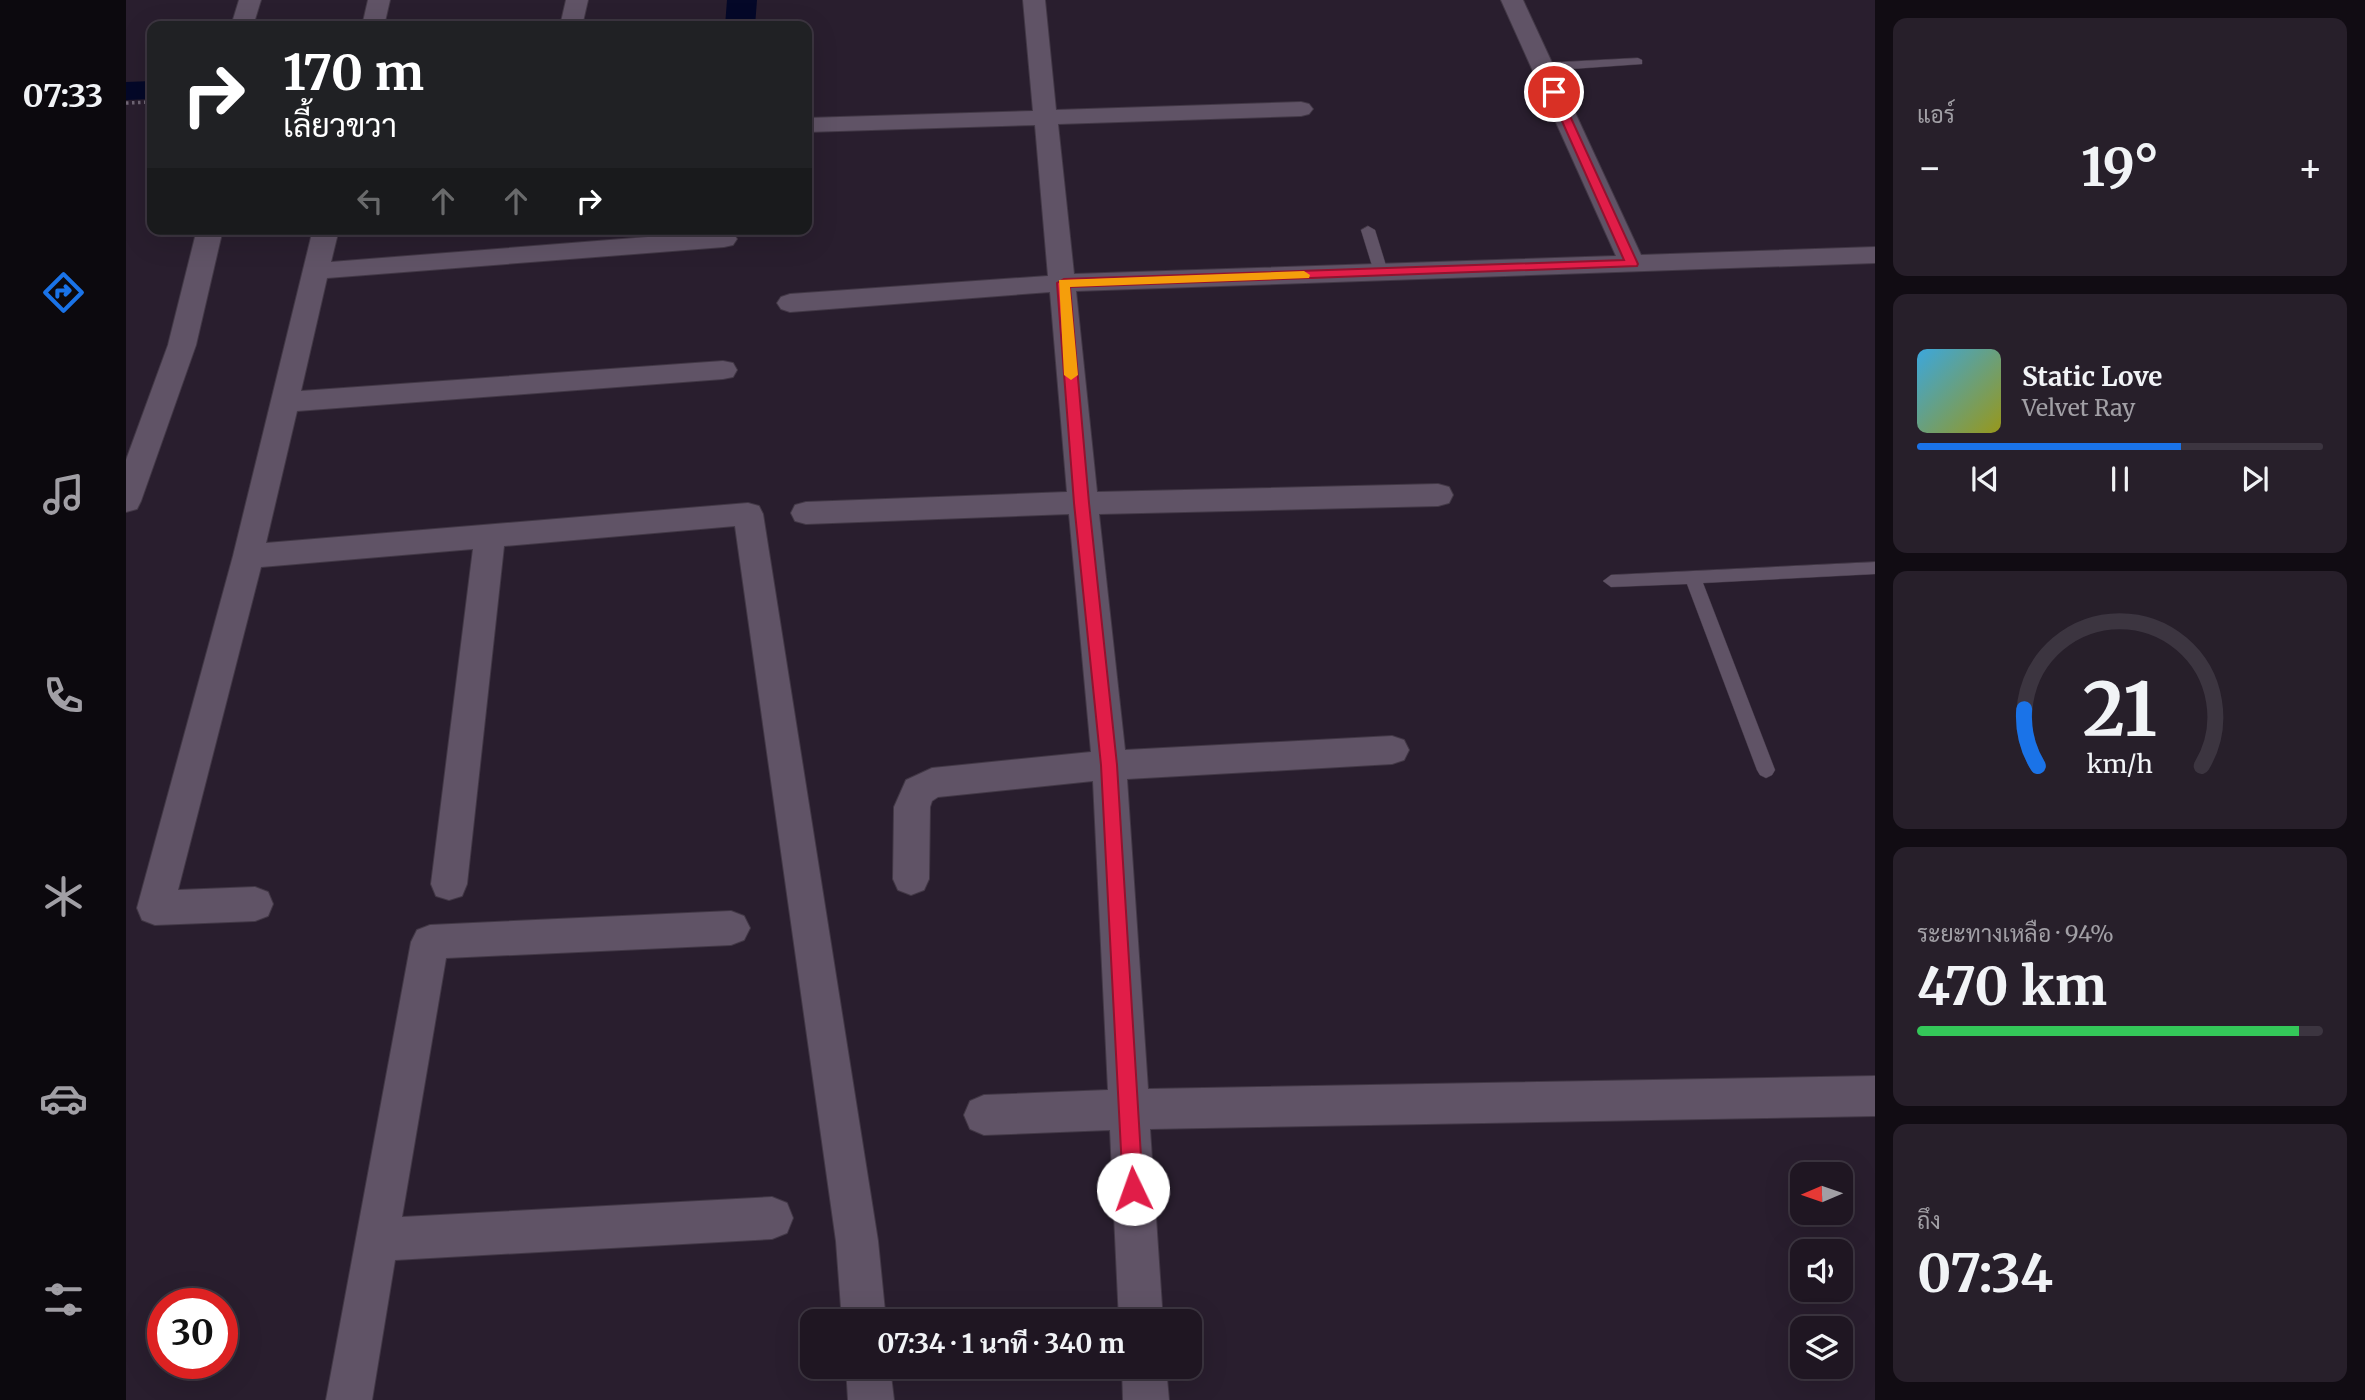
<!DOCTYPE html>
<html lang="th">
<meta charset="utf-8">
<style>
:root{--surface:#1f1622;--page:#271f2a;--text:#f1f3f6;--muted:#a19fa5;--line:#3c3540;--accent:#1a73e8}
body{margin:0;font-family:Merriweather,Sarabun,serif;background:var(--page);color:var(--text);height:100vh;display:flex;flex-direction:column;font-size:26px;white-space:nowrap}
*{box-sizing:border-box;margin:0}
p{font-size:23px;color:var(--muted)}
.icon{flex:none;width:38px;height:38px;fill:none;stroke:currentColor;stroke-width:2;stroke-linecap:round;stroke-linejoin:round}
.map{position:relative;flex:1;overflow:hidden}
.details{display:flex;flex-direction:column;gap:18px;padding:18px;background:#110c13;width:490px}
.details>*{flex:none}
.banner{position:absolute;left:21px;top:21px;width:665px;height:214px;border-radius:14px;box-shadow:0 7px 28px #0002,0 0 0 2px var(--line);background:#202124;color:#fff;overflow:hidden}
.needle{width:46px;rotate:268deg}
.fabs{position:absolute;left:1664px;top:1162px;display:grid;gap:14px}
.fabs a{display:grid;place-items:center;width:63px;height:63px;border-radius:14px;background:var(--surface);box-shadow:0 7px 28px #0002,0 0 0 2px var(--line);font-size:35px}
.speed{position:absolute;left:21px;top:1288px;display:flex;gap:14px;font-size:35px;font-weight:700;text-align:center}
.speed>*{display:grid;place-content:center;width:91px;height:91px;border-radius:50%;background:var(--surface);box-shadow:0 7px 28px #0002,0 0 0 2px var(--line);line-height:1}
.speed .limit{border:10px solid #d22;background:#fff;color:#111}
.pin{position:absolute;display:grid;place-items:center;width:60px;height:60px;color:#fff;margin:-30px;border:4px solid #fff;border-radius:50%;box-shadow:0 2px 7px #0007}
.me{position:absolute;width:77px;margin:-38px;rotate:357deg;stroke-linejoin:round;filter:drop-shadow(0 0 5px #0008)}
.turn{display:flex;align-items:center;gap:24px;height:147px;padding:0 21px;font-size:32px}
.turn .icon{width:91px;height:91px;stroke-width:2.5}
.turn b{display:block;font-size:49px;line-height:60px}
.lanes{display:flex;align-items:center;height:66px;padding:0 21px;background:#0003;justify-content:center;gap:35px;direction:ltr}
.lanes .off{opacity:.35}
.big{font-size:52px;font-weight:700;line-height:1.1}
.details .widget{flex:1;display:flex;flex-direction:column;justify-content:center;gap:10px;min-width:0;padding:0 24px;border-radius:14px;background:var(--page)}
.details .dial{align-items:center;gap:0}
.dial svg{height:182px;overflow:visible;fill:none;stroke:var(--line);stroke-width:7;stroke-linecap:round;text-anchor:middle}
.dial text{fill:var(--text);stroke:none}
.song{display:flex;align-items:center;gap:21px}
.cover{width:84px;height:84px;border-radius:10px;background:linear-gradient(135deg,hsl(200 70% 55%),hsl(60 70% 35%))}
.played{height:7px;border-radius:4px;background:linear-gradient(90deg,var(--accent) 65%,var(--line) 65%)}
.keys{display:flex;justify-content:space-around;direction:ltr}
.heat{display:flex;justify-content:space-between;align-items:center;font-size:38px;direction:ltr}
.charge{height:10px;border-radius:5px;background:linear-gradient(90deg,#34c759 94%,var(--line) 0)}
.trip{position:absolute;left:674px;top:1309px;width:402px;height:70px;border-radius:14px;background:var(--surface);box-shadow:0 7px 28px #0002,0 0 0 2px var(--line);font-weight:700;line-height:70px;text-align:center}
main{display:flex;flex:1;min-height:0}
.menu{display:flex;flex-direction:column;width:126px;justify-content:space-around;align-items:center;background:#0c090e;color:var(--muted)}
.menu .icon{width:49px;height:49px}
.menu .selected{color:var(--accent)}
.menu b{font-size:32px;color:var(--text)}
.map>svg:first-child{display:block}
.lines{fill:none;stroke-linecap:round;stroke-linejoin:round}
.canal{fill:#040828;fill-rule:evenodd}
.service-casing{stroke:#423846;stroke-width:1}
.minor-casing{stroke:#423846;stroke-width:2}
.path{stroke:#706675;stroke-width:3.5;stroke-dasharray:2.5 3.5;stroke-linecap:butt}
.service{fill:#605366;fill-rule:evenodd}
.minor{fill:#605366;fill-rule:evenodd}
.route{fill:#e11d48;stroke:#92132f;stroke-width:2}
.slow{fill:#f59e0b}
</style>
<main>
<nav class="menu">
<b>07:33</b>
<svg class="icon selected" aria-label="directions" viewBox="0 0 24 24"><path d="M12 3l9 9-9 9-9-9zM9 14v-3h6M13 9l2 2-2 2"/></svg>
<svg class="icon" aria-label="music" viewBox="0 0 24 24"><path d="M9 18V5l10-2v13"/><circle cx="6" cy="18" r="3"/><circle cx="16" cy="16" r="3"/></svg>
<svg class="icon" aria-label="phone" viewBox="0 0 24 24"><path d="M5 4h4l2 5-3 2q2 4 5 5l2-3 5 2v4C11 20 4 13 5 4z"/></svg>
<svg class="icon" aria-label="climate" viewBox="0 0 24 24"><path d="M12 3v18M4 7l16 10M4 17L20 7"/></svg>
<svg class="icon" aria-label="car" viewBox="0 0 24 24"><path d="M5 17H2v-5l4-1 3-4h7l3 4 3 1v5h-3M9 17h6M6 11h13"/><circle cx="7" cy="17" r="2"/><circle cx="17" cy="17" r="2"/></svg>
<svg class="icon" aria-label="filters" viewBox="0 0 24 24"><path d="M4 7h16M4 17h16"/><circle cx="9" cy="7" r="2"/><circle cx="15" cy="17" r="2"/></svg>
</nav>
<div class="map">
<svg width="1749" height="1400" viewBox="0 0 1749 1400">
<rect width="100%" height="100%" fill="#291e2e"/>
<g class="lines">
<path class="canal" d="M601 0H631L629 26H599Z
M26 81V99L0 100V82Z"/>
<defs>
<path id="service" d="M1512 58 1516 60V64L1417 71 1411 67 1417 63Z
M1242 226 1249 230 1262 272 1260 275 1255 276 1248 272 1235 230Z
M1749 562V574L1577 583 1649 770 1646 775 1640 778 1634 775 1631 770 1561 584 1485 587 1477 581 1485 575Z"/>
<path id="minor" d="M113 0H135L127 26H105Z
M242 0H264L258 26H236Z
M440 0H462L456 26H434Z
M897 0H919L930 110 1175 102 1183 104 1187 109 1183 114 1175 116 932 124 948 274 1490 256 1375 0H1397L1515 255 1749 247V263L950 291 971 492 1312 484 1323 487 1327 495 1323 503 1312 506 973 514 999 750 1266 736 1278 740 1283 750 1278 760 1266 764 1001 779 1022 1089 1749 1076V1116L1024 1129 1037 1321H993L984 1130 858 1135 844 1129 838 1115 844 1101 858 1095 982 1090 967 781 812 797 806 801 804 807 803 879 798 890 785 895 772 890 767 879 768 807 780 780 806 768 965 752 943 514 680 524 669 521 665 513 669 505 680 502 941 492 924 292 664 312 655 309 651 303 655 297 664 294 922 276 909 125 681 132V118L907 111Z
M71 229H97L70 345 15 501 11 509 0 512V460L42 345Z
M187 229H213L205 262 598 231 607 233 611 239 607 245 598 247 201 278 175 391 597 361 607 363 611 370 607 377 597 379 171 411 140 543 622 503 633 506 637 514 752 1241 760 1321H716L710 1241 609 526 378 546 341 884 336 896 323 900 310 896 305 884 347 549 135 567 52 890 129 887 142 892 147 904 142 916 129 921 29 925 16 920 11 908 107 556Z
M605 911 618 916 624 928 618 940 605 945 320 958 276 1217 646 1197 661 1203 667 1218 661 1233 646 1239 269 1260 246 1400H200L285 942 291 930 304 925Z
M720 1367H764L768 1400H722Z
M996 1367H1040L1043 1400H997Z"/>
</defs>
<use href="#service" class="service-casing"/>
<use href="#minor" class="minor-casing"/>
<path class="path" d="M0 103 26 102"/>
<use href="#service" class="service"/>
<use href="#minor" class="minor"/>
</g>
<path class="route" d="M1428 88 1433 92 1512 264 1511 266 944 287 963 503 991 765 1017 1189 1014 1196 1007 1199 1000 1196 997 1189 975 765 948 503 931 283 938 279 1498 260 1423 92Z"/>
<path class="slow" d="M1178 271 1184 275 1183 278 944 287 952 375 945 380 938 375 933 280Z"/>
</svg>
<div class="fabs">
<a><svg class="needle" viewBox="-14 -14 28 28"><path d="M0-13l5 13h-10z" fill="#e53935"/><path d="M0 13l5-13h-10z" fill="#a19fa5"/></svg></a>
<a><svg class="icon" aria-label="sound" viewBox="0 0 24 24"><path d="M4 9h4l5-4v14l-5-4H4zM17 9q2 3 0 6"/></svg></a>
<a><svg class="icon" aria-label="layers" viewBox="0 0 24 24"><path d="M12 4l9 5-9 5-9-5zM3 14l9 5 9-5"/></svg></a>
</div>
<div class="speed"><div class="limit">30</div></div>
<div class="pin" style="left:1428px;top:92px;background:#d93025"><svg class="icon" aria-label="arrive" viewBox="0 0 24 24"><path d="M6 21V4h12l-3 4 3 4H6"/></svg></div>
<svg class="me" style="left:1007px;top:1189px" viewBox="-20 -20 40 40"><circle r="19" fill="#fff"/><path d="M0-13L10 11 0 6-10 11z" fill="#e11d48"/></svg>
<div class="trip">07:34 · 1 นาที · 340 m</div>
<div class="banner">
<div class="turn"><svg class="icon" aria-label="right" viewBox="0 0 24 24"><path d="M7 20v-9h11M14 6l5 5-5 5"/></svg><div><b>170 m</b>เลี้ยวขวา</div></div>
<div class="lanes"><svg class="icon off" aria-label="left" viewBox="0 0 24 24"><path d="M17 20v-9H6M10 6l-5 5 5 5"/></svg><svg class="icon off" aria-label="ahead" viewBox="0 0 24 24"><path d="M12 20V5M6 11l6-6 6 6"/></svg><svg class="icon off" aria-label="ahead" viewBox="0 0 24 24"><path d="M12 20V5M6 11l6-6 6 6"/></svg><svg class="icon" aria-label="right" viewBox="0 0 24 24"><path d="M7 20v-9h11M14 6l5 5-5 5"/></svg></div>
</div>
</div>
<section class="details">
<div class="widget"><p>แอร์</p>
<div class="heat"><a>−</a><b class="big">19°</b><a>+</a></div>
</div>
<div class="widget">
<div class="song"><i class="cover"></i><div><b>Static Love</b><p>Velvet Ray</p></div></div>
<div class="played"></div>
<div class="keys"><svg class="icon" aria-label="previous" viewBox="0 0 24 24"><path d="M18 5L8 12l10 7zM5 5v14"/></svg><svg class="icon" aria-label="pause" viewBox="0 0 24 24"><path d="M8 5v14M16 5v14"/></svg><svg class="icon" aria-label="next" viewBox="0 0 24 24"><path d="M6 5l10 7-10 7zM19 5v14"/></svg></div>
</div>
<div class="widget dial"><svg viewBox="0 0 100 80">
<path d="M14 69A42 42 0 1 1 86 69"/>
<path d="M14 69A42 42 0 0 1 8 44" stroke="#1a73e8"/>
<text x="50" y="56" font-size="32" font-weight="700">21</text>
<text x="50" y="72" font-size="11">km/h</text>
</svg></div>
<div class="widget"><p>ระยะทางเหลือ · 94%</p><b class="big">470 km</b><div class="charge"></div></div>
<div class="widget"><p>ถึง</p><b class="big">07:34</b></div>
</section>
</main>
